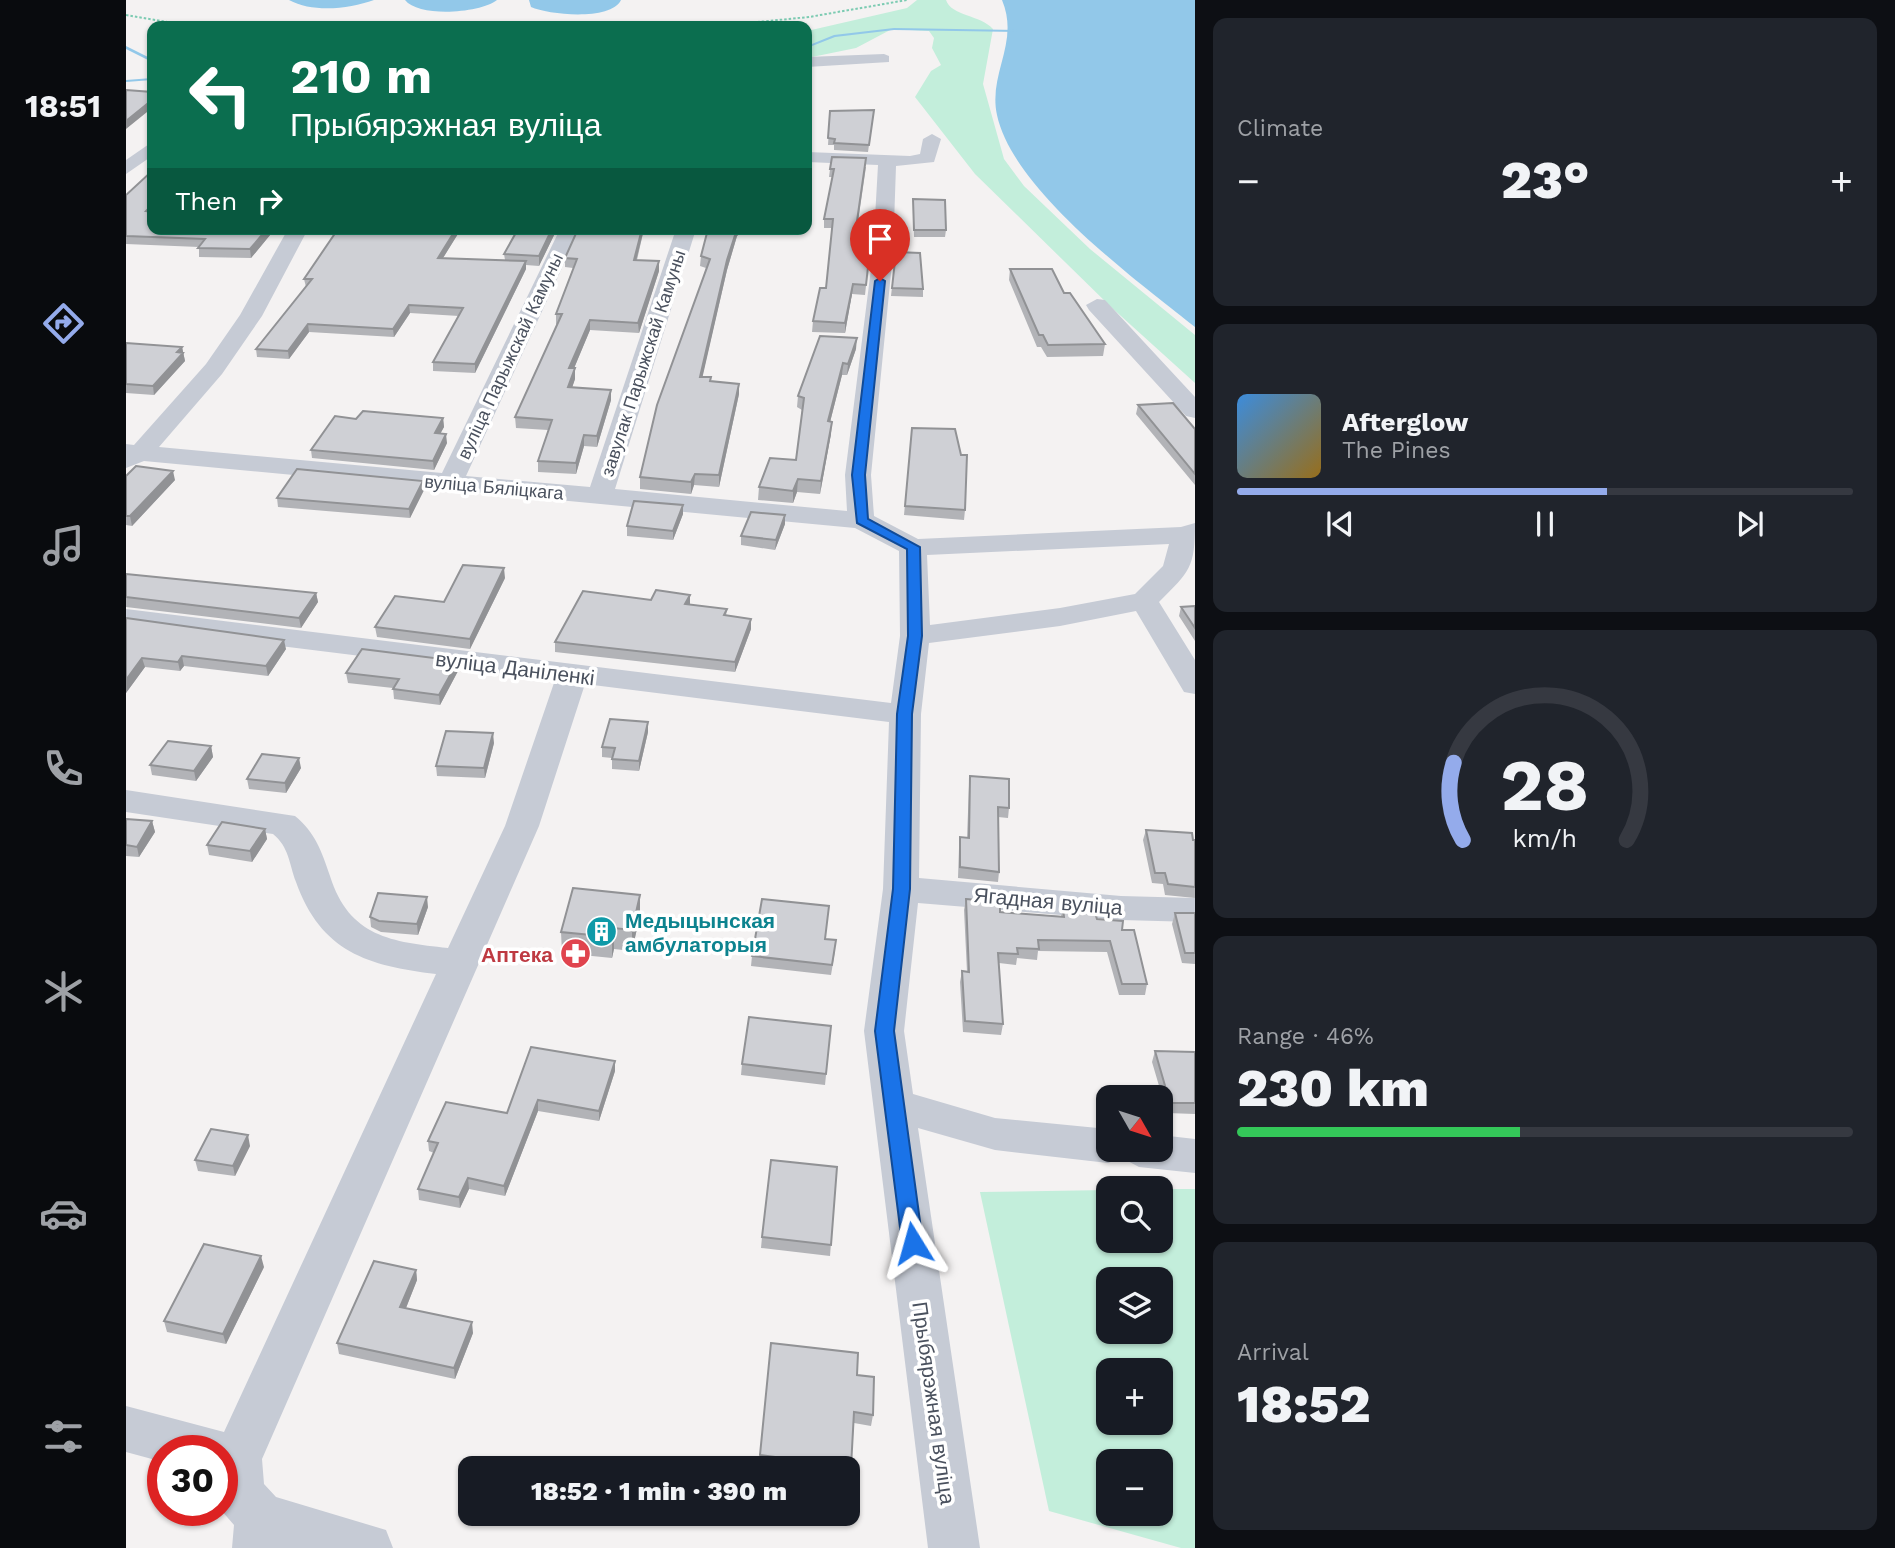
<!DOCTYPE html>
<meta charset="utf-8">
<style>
:root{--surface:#171b24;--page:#20242c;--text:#f1f3f6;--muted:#9ea1a6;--line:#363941;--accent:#94abeb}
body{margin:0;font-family:"Work Sans",sans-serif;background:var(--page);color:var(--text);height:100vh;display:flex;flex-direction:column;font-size:26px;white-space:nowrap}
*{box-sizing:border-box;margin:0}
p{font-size:23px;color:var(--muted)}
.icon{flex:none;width:38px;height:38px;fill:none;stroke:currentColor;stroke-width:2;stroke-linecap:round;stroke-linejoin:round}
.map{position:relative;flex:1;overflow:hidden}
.drawer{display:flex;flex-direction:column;gap:18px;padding:18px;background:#0d0f14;width:700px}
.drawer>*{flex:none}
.guide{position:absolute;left:21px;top:21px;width:665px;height:214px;border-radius:14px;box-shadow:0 2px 5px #0004;background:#0b6e4f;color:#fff;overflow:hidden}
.needle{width:46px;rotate:129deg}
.controls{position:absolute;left:970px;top:1085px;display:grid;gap:14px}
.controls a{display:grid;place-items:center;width:77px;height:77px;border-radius:14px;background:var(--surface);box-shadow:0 2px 5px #0004;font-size:35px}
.speed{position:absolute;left:21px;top:1435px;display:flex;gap:14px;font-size:35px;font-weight:700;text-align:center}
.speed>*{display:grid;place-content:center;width:91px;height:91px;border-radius:50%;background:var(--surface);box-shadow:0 2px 5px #0004;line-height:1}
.speed .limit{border:10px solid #d22;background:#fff;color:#111}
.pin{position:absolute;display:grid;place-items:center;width:60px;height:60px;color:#fff;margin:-72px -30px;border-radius:50% 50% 50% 0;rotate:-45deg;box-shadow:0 0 7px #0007}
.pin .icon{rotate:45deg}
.me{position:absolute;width:77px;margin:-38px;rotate:352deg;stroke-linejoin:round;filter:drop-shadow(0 0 5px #0008)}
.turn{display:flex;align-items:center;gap:24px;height:147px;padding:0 28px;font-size:32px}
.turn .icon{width:91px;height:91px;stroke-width:2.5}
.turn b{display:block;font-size:49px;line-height:60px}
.then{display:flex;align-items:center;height:66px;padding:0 28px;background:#0003;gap:14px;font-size:26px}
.big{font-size:52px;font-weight:800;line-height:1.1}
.drawer .tile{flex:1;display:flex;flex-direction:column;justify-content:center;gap:10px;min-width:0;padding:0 24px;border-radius:14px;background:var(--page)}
.drawer .dial{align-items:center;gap:0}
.dial svg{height:182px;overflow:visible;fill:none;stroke:var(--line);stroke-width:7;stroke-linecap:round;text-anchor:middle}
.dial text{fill:var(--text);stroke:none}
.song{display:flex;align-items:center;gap:21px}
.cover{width:84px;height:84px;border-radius:10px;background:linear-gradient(135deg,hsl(210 70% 55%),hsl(40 70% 35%))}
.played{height:7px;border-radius:4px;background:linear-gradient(90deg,var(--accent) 60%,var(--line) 60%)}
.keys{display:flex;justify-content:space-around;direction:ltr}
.heat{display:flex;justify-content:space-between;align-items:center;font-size:38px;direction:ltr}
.charge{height:10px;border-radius:5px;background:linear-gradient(90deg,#34c759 46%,var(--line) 0)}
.trip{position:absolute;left:332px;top:1456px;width:402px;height:70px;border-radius:14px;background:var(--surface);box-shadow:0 2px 5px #0004;font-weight:800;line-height:70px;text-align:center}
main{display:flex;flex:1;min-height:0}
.tabs{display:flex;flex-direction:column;width:126px;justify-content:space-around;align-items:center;background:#090b0e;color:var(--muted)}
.tabs .icon{width:49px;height:49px}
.tabs .selected{color:var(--accent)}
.tabs b{font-size:32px;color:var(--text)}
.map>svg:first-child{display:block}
.green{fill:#c3eedb;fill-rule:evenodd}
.water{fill:#92c8e9}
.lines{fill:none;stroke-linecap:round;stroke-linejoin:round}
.stream{fill:#92c8e9;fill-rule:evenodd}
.path{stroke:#7ccbb2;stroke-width:2;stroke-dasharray:2.5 2;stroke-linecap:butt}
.minor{fill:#c6cbd5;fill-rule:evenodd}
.wall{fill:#b2b3b7}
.shaded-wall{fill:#919295}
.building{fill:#cfd0d5;stroke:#919295;stroke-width:2}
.route{fill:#1a73e8;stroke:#114b97;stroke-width:2}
.labels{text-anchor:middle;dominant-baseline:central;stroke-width:7;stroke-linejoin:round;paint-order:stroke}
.far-street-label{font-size:18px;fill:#4a515e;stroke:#fff}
.street-label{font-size:21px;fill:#4a515e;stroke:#fff}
.culture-label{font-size:21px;font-weight:bold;fill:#0d838f;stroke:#fff;text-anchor:start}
.health-label{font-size:21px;font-weight:bold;fill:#be3a42;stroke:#fff;text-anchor:end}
</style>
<main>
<nav class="tabs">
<b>18:51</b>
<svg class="icon selected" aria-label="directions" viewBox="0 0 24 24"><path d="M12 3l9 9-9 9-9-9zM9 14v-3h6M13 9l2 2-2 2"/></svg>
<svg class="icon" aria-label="music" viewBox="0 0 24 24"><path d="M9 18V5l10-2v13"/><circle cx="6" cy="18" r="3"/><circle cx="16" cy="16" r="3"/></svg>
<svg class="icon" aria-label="phone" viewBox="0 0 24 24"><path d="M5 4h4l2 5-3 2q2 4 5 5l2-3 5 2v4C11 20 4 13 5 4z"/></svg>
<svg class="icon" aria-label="climate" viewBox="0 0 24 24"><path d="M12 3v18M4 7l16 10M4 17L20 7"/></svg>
<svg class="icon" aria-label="car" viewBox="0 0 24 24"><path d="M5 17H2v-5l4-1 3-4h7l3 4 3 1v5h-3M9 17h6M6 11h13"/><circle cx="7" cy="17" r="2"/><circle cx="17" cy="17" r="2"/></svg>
<svg class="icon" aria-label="filters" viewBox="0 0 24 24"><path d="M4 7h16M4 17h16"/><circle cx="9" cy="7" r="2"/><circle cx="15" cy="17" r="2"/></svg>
</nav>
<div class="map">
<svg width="1069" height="1548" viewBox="0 0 1069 1548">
<rect width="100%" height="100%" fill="#f4f2f2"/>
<path class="green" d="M791 0H820C825 16 855 15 867 29L857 84 878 159 898 186 964 249 1069 335V383L985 307 849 174 789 97 805 71 815 65 806 48 808 38 803 31 766 29 730 48 681 58V31L781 8Z
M1034 1189H1069V1548H1055L923 1511 854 1192 982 1190V1241H1034ZM1034 1279V1332H982V1279ZM1034 1370V1423H982V1370ZM982 1461H1034V1514H982Z"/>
<path class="water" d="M163 0H248C223 9 187 13 163 0Z
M279 0H371C355 13 293 18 279 0Z
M403 0H495C485 21 423 15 405 7Z
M876 0H1069V327C1010 280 887 190 871 115 862 73 894 43 876 0Z"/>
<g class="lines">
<path class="stream" d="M768 28 895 30 897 31 895 32 768 30 709 37 681 48V46L708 35Z
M0 46 26 59V62L0 49Z
M26 78V80L0 82V80Z"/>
<path class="path" d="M0 15 65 26
M591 26 683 17 781 0"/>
<path class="minor" d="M758 54 763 56V62L681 67V57Z
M806 134 815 139 808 162 770 166 767 253 745 475 748 516 792 539 1055 527 1069 523C1069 568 1064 571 1033 602L1069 660V694L1058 692 1010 611 934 626 803 643 795 714 793 878 995 896 1069 898V922L995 920 792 903 778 1031 787 1094 869 1118 982 1129V1150H1034V1135L1069 1139V1173L1013 1167 996 1158 982 1163 869 1150 792 1128 854 1548H802L738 1031 757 889 763 722 459 684 413 826 136 1459 138 1484 150 1497 260 1530 267 1548H106L108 1525 95 1510 96 1451H37V1462L0 1452V1406L98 1432 310 974C242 966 195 952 170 882 163 863 163 847 147 834L0 812V790L169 816C189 832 196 852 204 876 223 937 266 942 322 948L379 826 429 680 0 627V609L765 703 774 636 773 551 729 528 18 461 0 468V444L8 445 80 364 114 315 162 229H182L136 316 96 374 33 447 316 473 434 229H454L340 476 464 487 550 229H570L489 489 721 511 719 475 747 253 752 165 681 162V152L784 156 794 154 797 139ZM1043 544 1037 566 1009 594 934 608 804 625 801 555Z
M26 142V156L0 174V160Z
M971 299 979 300 1069 397V418L1060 416 963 310 960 305Z"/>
</g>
<path class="wall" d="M704 111 747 117 742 152 708 150V145H702Z
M740 167 728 249H744L739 295 726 294 719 333 686 332 687 321 700 288 706 228H698V219L706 177H703L704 169Z
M0 195 26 229H149L125 258 73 257V247L0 244Z
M787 199 820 230 819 237H788Z
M335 229 317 258 379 260 378 254 431 229 413 266 400 265V269L349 373 307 371V362L333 316 284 313 268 337 183 332 163 359 131 357 130 349 180 287 178 279Z
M452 229H518L511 260 533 271 513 333 464 330 448 368 449 379 446 387 485 390V400L471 447 458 446 450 474 412 472V461L422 430 390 428 389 417 431 324H430V314L447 268 439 267V258Z
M582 229H618L611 236 601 270 576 377H585V381L613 394 593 487 568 485 565 494 514 489V477L580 268 574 266 575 256Z
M770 252 797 289V297L765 296Z
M884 269 938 293 979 344 977 356 921 357 915 347H911L883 280Z
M0 343 56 347 59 361 28 395 0 393Z
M730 349 721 375H716L704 422 705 434 694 494 671 492 667 503 632 500 633 487 670 460 676 410 671 407 672 396Z
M1012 405 1069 429V485L1010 414Z
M317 418 318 427 314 433 321 443 308 470 186 458 185 450 230 419Z
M786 428 839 510 838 520 778 515Z
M0 476 49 480 6 526 0 525Z
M297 481 298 490 284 518 152 507 151 498Z
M557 505V514L547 540 501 536V526Z
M659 515V524L649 550 615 545V536Z
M0 574 190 593 192 602 175 628 0 607Z
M379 578 344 649 251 637 249 627Z
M564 605 601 609 600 616 625 629 609 672 429 652V642Z
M1069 606V641L1053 616 1055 607Z
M0 618 160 649 142 676 58 666 54 671 19 667 0 693Z
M332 661V671L314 705 268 699 267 688 222 683 220 673Z
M522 732 513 771 486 769V758L476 757V747Z
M368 743 359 778 311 776 310 766Z
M85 746 87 757 70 781 26 775 24 765Z
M175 768 160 793 123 789 121 779Z
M844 776 883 808 882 818 872 817 873 872 872 882 832 878 833 848 834 837 841 838 843 786Z
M0 819 26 821 29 832 13 857 0 856Z
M139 829 141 839 126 862 83 855 81 845Z
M1020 830 1069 840V898L1039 895 1037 884 1026 883 1017 840Z
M514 895V915L506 951 488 949 486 958 436 953 435 932Z
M840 899 874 912 935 916 937 909 971 919 996 930 1021 984 1019 995H993L981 952 912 951 911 960 891 958 890 965 873 963 877 1024 875 1035 837 1032 834 982 836 971 841 972 838 910Z
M703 906 699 939 709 951 705 975 625 966 626 956Z
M302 907 292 935 255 932 245 927 244 917Z
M1049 913H1069V964L1056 963 1046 924Z
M705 1026 699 1085 615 1075 616 1064Z
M1029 1051 1069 1052V1114L1041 1113 1026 1062Z
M489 1061V1071L473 1121 412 1111 379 1196 343 1189 334 1208 293 1200 292 1189 308 1153 303 1151 302 1141 381 1113Z
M124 1146 109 1176 72 1171 69 1160Z
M711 1167 704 1256 635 1248 636 1237Z
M138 1267 100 1344 41 1332 38 1321Z
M290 1270 291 1280 280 1308 347 1333 329 1379 213 1354 211 1343Z
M645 1343 731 1375 747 1415 745 1426 728 1423 724 1477H723V1468H653L633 1466Z"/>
<path class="shaded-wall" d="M26 100V108L0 129V121Z
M141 229H149L125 258 124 249Z
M330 229H335L312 266V258Z
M426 229H431L413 266V256Z
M516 229H518L508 269V260Z
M611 229H618L611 236 601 270 574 388V377L601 260Z
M400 261V269L349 373V364Z
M533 261V271L513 333 512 323Z
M727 284 726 294 719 333V323Z
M283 305 284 313 268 337 267 329Z
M464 320V330L444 378 443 368Z
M182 324 183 332 163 359 162 351Z
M731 338 730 349 721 375 722 364Z
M56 347 59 361 28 395 27 386 51 352Z
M717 363 716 375 701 434 702 421Z
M449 368V379L443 397 442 387Z
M613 384V394L593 487V475Z
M485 390V400L471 447V436Z
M317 418 318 427 310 442 309 433Z
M706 422 705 434 694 494 695 481Z
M320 434 321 443 308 470 307 461Z
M458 435V446L450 474V463Z
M47 471 49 480 6 526 4 516Z
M569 474 568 485 565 494V482Z
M672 479 671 492 667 503V491Z
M297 481 298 490 284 518 283 509Z
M557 505V514L547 540V531Z
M659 515V524L649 550 650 540Z
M378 568 379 578 344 649V639Z
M190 593 192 602 175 628 173 618Z
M564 595V605L559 604Z
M625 619V629L609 672V662Z
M158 640 160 649 142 676 140 666Z
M56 656 58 666 54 671 52 662Z
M16 658 19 667 0 693V680Z
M332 661V671L314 705 313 695Z
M522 722V732L513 771V761Z
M367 733 368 743 359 778 358 768Z
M85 746 87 757 70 781 68 771Z
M173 758 175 768 160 793 159 783Z
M26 821 29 832 13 857 11 847Z
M139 829 141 839 126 862 124 851Z
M514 895V915L506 951V930Z
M301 897 302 907 292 935 291 924Z
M488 928V949L486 958V937Z
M489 1061V1071L473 1121V1111Z
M412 1100V1111L379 1196 378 1186Z
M122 1135 124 1146 109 1176 107 1166Z
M342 1178 343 1189 334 1208 333 1197Z
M135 1256 138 1267 100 1344 97 1334Z
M290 1270 291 1280 276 1318 274 1307Z
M346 1322 347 1333 329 1379 328 1368Z"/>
<path class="building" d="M0 90 26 92V100L0 121Z
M748 110 743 145 708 143 709 139 702 138 704 111Z
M706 157 740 158 727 249H744L740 285 727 284 719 323 687 321 694 288H700L707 219H698L708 169H704Z
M26 171V205L20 211 26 212V229H141L124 249 72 248 79 239 0 236V195Z
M787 199 819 200 820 230H788Z
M212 229H330L312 258 400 261 349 364 307 362 337 308 283 305 267 329 182 324 162 351 130 349 186 279H178Z
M392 229H426L413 256 378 254Z
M452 229H516L508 260 533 261 512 323 464 320 443 368H449L442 387 485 390 471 436 458 435 450 463 412 461 426 420 389 417 436 314H430L451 259 439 258Z
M582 229H611L601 260 574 377H585L584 381 613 384 593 475 569 474 565 482 514 477 531 405 584 259 575 256Z
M770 252 794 253 797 289 766 288Z
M884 269H926L938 293H944L979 344 922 345 917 335H913Z
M694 336 731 338 722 364 717 363 702 421 706 422 695 481 672 479 667 491 633 487 644 458 670 460 678 398 672 396Z
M0 343 56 347 51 352 57 353 27 386 0 384Z
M1047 403 1069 429V474L1012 405Z
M237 411 317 418 309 433 320 434 307 461 185 450 209 416 230 419Z
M786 428 829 429 835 455H841L839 510 779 506Z
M10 466 47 471 4 516H0V476Z
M171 469 297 481 283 509 151 498Z
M508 501 557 505 547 531 501 526Z
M625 512 659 515 650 540 615 536Z
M337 565 378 568 344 639 249 627 269 596 318 602Z
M0 574 190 593 173 618 0 597Z
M530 590 564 595 559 604 601 609 598 615 625 619 609 662 429 642 457 591 525 600Z
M1069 606V628L1055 607Z
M0 618 158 640 140 666 56 656 52 662 16 658 0 680Z
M236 649 332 661 313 695 267 689 273 679 220 673Z
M484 719 522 722 513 761 486 759 489 748 476 747Z
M320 731 367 733 358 768 310 766Z
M42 741 85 746 68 771 24 765Z
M136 754 173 758 159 783 121 779Z
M844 776 883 779V808L872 807 873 872 834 867V837L843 838Z
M0 819 26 821 11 847 0 845Z
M96 822 139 829 124 851 81 845Z
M1020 830 1066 833 1067 840H1069V887L1042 884 1039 873H1029Z
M447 888 514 895 506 930 488 928 486 937 435 932Z
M252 893 301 897 291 924 253 921 244 917Z
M636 899 703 906 699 939 710 940 706 965 626 956Z
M840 899 874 902V912L938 917 937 909 968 910 971 919 997 921 996 930H1008L1021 984H996L984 941 912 940 913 949 891 948 892 954 872 953 877 1024 839 1021 836 971 843 972Z
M1049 913H1069V953H1059Z
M623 1017 705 1026 700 1074 616 1064Z
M405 1047 489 1061 473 1111 412 1100 378 1186 342 1178 333 1197 292 1189 312 1143 302 1141 320 1102 381 1113Z
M1029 1051 1069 1052V1103H1044Z
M85 1129 122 1135 107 1166 69 1160Z
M645 1160 711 1167 705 1245 636 1237Z
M78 1244 135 1256 97 1334 38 1321Z
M248 1261 290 1270 274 1307 346 1322 328 1368 211 1343Z
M645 1343 732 1353 731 1375 748 1377 747 1415 728 1412 725 1467 634 1455Z"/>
<path class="route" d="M754 278 759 281 739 475 742 519 794 547 796 636 786 714 784 889 768 1031 797 1243 794 1250 787 1252 779 1250 776 1243 749 1031 767 889 771 714 782 636 781 549 731 523 726 475 749 281Z"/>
<defs>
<symbol id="building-disc" viewBox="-11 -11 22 22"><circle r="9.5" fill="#0f9aa8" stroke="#fff"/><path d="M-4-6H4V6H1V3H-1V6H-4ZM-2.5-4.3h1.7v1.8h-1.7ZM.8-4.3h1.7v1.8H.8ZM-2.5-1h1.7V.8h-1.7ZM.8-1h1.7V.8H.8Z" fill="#fff"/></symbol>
<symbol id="pharmacy-disc" viewBox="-11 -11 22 22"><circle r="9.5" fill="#e0444e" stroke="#fff"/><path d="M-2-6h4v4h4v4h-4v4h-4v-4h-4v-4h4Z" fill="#fff"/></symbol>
</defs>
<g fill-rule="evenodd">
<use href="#building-disc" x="458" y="914" width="35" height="35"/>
<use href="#pharmacy-disc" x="432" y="936" width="35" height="35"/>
</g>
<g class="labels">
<g class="far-street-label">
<text transform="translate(384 356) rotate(-65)">вуліца Парыжскай Камуны</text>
<text transform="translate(517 363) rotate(-72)">завулак Парыжскай Камуны</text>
<text transform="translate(368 487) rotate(5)">вуліца Бяліцкага</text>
</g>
<g class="street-label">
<text transform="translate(389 668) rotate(7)">вуліца Даніленкі</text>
<text transform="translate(922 901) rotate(5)">Ягадная вуліца</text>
<text transform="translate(808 1403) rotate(82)">Прыбярэжная вуліца</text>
</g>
<g class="culture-label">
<text x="499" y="920">Медыцынская<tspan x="499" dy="24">амбулаторыя</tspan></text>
</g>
<g class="health-label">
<text x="427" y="954">Аптека</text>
</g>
</g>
</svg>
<div class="controls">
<a><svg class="needle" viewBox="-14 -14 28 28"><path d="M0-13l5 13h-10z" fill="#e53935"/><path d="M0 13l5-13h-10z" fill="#9ea1a6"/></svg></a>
<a><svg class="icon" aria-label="search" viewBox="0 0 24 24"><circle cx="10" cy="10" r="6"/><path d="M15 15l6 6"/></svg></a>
<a><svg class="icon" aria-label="layers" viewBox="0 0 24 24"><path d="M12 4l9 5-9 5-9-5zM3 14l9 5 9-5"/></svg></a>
<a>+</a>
<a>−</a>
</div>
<div class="speed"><div class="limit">30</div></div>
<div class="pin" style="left:754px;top:281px;background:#d93025"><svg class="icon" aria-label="arrive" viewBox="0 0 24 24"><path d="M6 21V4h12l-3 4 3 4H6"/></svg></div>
<svg class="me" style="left:787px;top:1243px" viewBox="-20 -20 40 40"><path d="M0-17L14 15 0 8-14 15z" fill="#1a73e8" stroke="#fff" stroke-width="4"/></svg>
<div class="trip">18:52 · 1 min · 390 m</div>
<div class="guide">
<div class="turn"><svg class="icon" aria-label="left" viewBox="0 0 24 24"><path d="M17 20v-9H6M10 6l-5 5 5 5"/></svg><div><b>210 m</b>Прыбярэжная вуліца</div></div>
<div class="then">Then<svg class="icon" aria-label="right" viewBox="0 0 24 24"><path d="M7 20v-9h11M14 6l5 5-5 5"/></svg></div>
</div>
</div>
<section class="drawer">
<div class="tile"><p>Climate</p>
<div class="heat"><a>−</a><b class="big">23°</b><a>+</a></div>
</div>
<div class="tile">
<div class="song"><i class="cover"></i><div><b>Afterglow</b><p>The Pines</p></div></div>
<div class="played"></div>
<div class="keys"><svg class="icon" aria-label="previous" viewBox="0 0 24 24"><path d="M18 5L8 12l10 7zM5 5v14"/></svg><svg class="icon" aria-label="pause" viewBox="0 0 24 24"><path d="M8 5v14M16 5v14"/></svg><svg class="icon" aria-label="next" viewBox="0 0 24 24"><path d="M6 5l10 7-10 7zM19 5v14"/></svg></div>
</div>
<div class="tile dial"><svg viewBox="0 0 100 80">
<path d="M14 69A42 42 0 1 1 86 69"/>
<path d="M14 69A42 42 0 0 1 10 35" stroke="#94abeb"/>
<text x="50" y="56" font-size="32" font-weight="700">28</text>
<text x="50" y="72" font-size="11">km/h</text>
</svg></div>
<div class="tile"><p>Range · 46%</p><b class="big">230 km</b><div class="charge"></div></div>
<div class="tile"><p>Arrival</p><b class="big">18:52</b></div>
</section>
</main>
